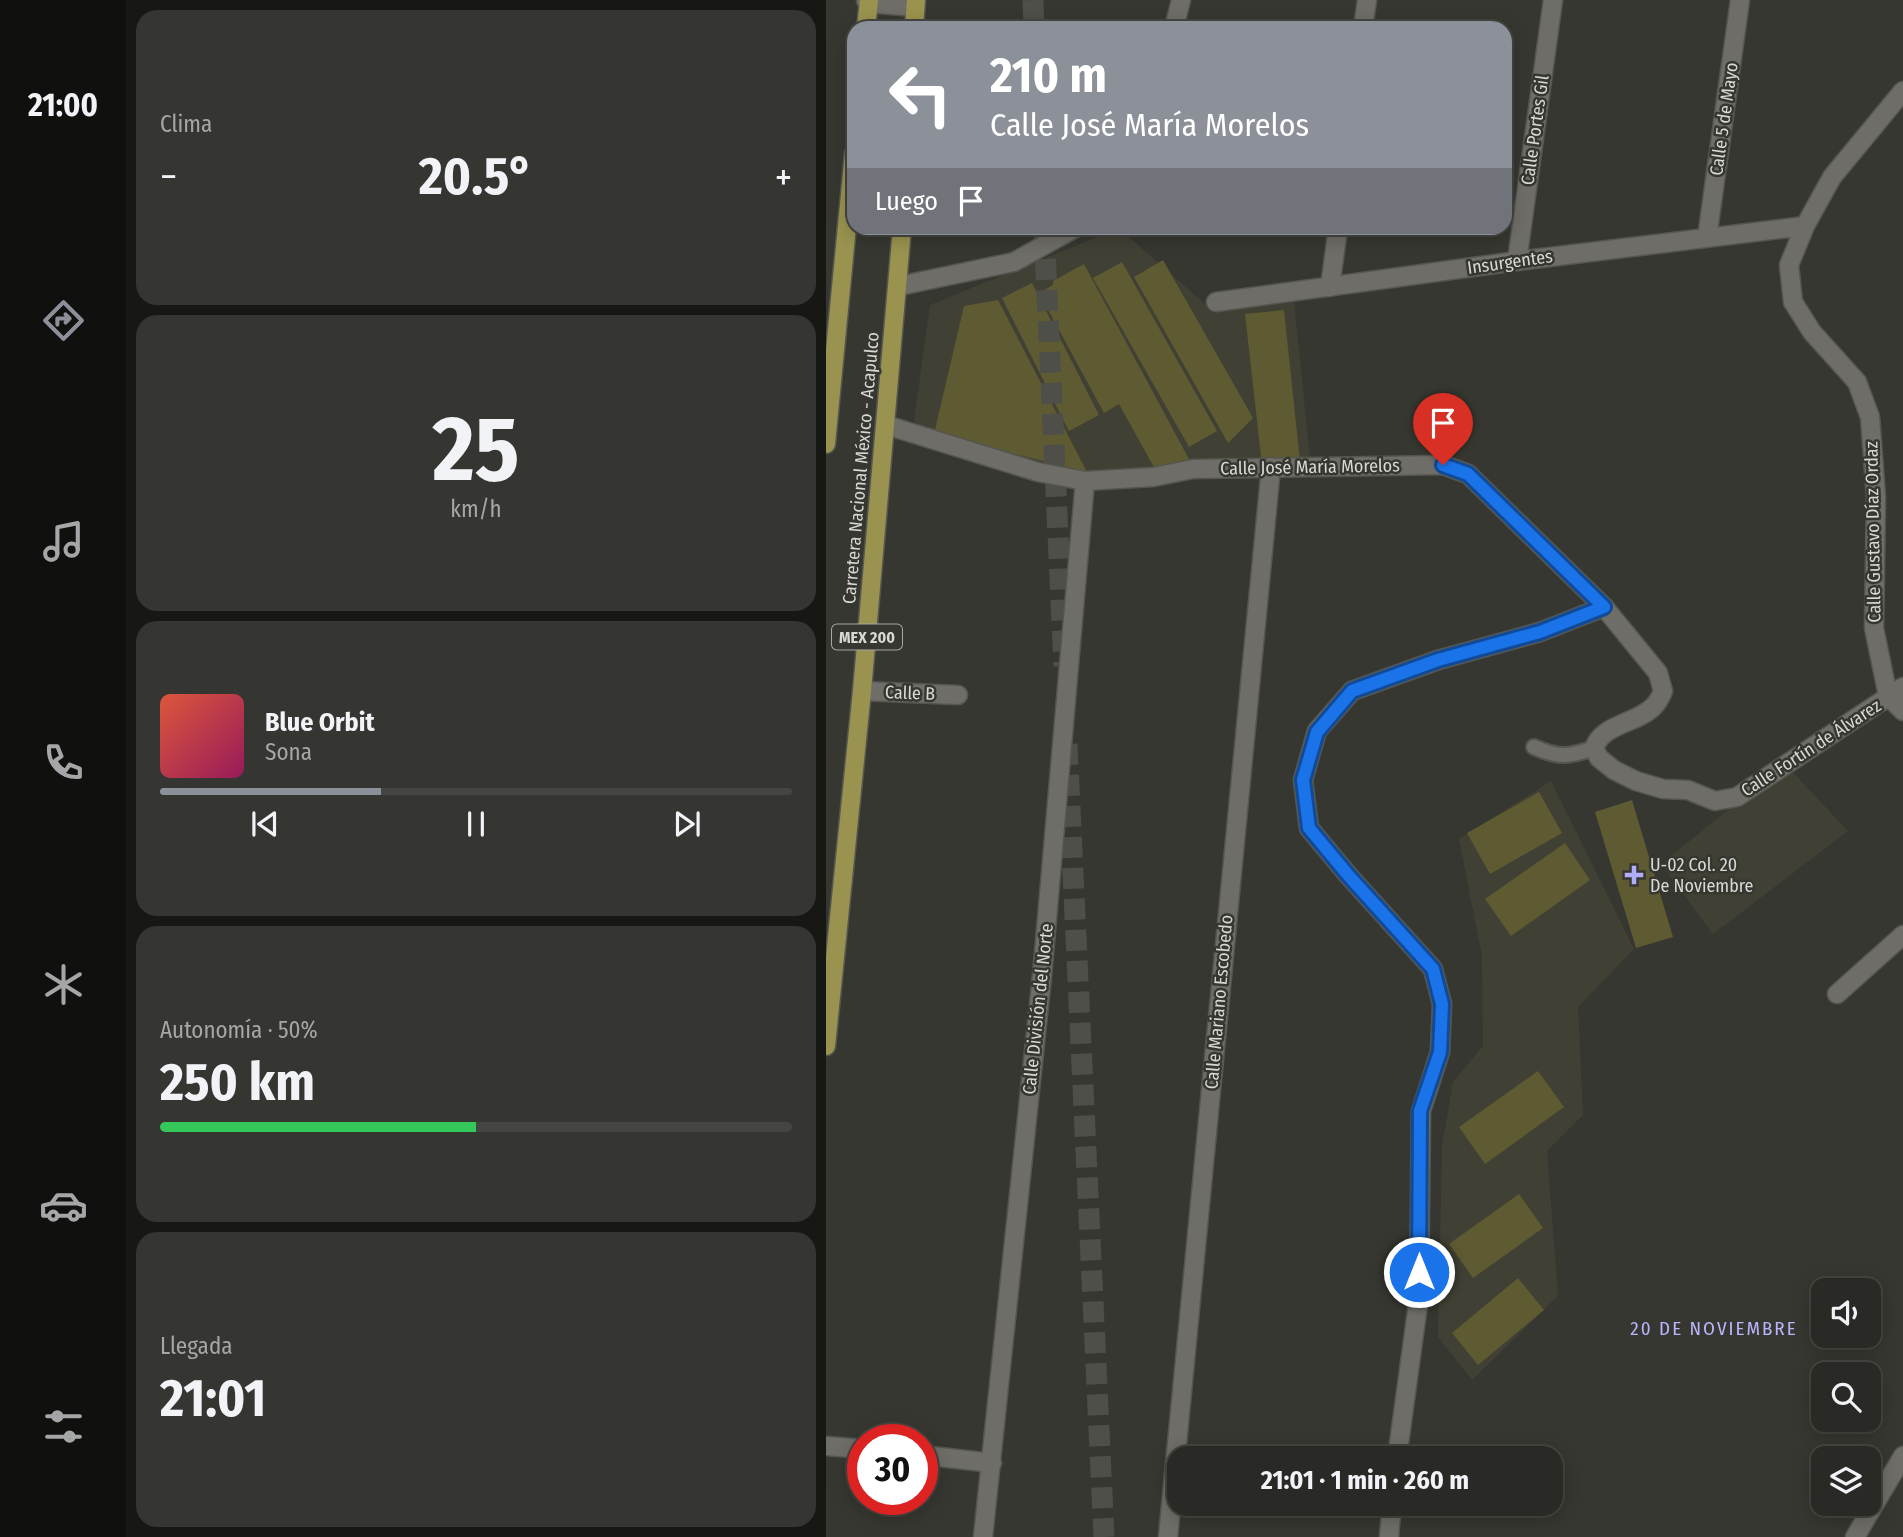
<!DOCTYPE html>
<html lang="es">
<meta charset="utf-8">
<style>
:root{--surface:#292925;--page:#353532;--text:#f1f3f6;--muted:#a5a6a7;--line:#454542;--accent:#8c9099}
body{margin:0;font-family:"Fira Sans Condensed",sans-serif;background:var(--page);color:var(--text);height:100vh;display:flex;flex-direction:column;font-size:26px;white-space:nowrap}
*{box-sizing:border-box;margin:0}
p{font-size:23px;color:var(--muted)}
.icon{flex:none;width:38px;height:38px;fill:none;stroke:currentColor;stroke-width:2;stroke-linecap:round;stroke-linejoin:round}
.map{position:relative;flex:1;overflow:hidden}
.panel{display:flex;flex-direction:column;gap:10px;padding:10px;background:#171714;width:700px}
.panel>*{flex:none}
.top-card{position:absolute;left:21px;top:21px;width:665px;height:214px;border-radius:21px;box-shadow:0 4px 18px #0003,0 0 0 2px var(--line);background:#8c9099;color:#fff;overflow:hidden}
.fabs{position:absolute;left:985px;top:1278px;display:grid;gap:14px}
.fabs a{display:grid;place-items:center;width:70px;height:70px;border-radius:14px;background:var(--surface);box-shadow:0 4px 18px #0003,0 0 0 2px var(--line);font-size:35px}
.speed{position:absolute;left:21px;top:1424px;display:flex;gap:14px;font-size:35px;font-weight:700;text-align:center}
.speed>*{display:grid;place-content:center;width:91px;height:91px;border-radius:50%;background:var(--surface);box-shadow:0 4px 18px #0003,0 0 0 2px var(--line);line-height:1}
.speed .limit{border:10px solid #d22;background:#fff;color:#111}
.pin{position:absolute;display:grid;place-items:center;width:60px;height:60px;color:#fff;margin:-72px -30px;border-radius:50% 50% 50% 0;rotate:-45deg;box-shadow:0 0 7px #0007}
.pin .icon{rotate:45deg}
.me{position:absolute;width:77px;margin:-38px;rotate:0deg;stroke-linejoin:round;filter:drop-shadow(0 0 5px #0008)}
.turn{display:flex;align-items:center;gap:24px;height:147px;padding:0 28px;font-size:32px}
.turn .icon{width:91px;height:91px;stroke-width:2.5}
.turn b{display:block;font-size:49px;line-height:60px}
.then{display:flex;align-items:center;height:66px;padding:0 28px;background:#0003;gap:14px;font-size:26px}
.big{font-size:52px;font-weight:700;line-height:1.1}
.panel .tile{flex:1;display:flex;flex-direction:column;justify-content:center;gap:10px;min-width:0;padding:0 24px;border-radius:21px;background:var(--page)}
.panel .dial{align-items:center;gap:0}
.dial b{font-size:91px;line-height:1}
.song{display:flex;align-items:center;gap:21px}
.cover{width:84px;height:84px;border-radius:10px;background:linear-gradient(135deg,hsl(10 70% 55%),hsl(330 70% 35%))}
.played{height:7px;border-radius:4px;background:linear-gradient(90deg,var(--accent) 35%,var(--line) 35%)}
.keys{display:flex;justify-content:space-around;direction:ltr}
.heat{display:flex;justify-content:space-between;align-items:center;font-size:38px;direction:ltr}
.charge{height:10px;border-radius:5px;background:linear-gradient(90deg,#34c759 50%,var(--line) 0)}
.trip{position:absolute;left:341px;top:1446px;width:396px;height:70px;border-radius:21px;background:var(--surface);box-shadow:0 4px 18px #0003,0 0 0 2px var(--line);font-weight:700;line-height:70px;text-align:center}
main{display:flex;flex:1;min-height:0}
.tab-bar{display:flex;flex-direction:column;width:126px;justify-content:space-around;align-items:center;background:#10100f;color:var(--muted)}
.tab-bar .icon{width:49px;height:49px}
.tab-bar .on{color:var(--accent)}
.tab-bar b{font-size:32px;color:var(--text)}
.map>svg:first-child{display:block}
.built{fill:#414034}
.building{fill:#5e5b32}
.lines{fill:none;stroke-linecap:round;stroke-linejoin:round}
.motorway-tunnel{stroke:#4f4f49;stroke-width:21;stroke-dasharray:21 10;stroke-linecap:butt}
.service-casing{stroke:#565651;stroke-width:18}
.minor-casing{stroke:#565651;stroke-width:21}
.tertiary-casing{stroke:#565651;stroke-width:21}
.primary-casing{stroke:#565651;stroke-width:21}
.service{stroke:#6e6d67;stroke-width:14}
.minor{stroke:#6e6d67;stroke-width:18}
.tertiary{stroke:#6e6d67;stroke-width:18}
.primary{stroke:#99934f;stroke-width:18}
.route-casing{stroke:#114b97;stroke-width:18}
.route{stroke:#1a73e8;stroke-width:12}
.poi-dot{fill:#b0aefa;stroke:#373731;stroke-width:2.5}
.labels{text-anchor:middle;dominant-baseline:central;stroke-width:5;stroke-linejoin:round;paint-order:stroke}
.shield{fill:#373731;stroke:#a8a8a3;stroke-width:2}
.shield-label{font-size:16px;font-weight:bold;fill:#d8d8d4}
.street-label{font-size:18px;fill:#d8d8d4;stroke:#373731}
.poi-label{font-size:18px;fill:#d8d8d4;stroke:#373731;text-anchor:start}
.neighbourhood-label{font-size:19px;letter-spacing:2px;fill:#b7b5fd;stroke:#373731}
</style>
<main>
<nav class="tab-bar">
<b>21:00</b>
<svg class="icon on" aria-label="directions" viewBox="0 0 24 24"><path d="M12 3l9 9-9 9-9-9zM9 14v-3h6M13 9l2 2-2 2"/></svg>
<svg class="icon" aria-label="music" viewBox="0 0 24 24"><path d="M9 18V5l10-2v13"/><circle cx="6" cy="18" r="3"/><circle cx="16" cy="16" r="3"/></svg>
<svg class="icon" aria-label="phone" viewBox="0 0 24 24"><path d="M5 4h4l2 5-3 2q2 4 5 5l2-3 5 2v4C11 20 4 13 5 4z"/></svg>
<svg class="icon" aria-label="climate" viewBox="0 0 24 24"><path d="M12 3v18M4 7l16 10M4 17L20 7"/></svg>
<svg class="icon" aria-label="car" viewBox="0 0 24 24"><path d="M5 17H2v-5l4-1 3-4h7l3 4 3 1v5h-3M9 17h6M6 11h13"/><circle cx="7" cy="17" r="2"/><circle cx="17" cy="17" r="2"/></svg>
<svg class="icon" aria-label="filters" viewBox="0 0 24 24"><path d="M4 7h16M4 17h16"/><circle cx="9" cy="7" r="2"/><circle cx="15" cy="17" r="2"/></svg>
</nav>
<section class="panel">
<div class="tile"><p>Clima</p>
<div class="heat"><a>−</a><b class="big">20.5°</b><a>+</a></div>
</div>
<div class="tile dial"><b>25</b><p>km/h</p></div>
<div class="tile">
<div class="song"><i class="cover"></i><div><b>Blue Orbit</b><p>Sona</p></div></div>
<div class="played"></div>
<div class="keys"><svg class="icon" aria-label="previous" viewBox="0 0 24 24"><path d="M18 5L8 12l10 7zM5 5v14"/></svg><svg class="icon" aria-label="pause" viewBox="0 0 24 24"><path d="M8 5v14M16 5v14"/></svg><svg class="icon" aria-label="next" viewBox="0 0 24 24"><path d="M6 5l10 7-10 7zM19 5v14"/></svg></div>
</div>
<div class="tile"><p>Autonomía · 50%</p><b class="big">250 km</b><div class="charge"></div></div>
<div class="tile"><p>Llegada</p><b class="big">21:01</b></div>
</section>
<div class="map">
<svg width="1077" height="1537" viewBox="0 0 1077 1537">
<rect width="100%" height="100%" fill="#373731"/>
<path class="built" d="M293 228 388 312 468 302 484 458 261 476 101 432 88 420 104 305Z
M959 764 1022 831 887 934 835 864Z
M725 781 808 949 752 1007 757 1115 721 1151 732 1296 646 1380 612 1337 616 1146 627 1082 657 1046 656 956 633 839Z"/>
<path class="building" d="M337 260 427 418 402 443 308 277Z
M296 262 391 431 363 447 267 278Z
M258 264 364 461 329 469 293 404 278 413 213 293 227 285V281Z
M206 283 273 415 243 431 176 298Z
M172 300 261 472 108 434 138 306Z
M458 310 474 461 436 465 419 314Z
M713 792 736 833 664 874 641 833Z
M806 800 847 937 810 948 769 812Z
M739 843 764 880 685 936 659 899Z
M712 1071 738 1107 659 1164 633 1127Z
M693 1194 717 1228 647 1278 623 1244Z
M692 1278 718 1310 652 1365 626 1333Z"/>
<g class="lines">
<path class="motorway-tunnel" d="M207 0 208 28
M218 228 238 666
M241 744 278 1537"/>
<defs>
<path id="service" d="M708 747C732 758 743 757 768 748"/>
<path id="minor" d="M348 28 355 0
M537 28 541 0
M1077 91 1006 177 979 226 963 265 967 302 986 332 1031 382 1044 417 1050 497 1048 628 1062 696 1077 711
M881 238 914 0
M691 261 727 0
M73 286 188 262 249 228
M504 287 512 228
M390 302 691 261 979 226
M60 425 212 472 259 481 327 477 367 469 617 465 642 474 778 607 832 673 837 691C835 696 832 702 828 706 811 724 777 723 768 748L773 758 788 770 810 781 837 789 862 790 889 801 911 797 1077 687
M36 691 132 695
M1011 994 1077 935
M0 1446 37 1449
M96 1455 166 1463
M571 1458 593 1297 595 1111 614 1052 616 1004 607 969 522 875 483 828 477 780 491 731 526 691 612 660 714 632 778 607
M157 1537 216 976 259 481
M342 1537 445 467
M563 1537 566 1503
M1029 1537 1077 1456"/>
<path id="tertiary" d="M40 0 42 3 89 7"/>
<path id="primary" d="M40 28 43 0
M88 28 90 0
M0 444 28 153
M0 1046 36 691 76 228"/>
</defs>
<use href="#service" class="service-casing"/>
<use href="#minor" class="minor-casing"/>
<use href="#tertiary" class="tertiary-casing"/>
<use href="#primary" class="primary-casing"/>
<use href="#service" class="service"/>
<use href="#minor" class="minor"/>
<use href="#tertiary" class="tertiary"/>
<use href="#primary" class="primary"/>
</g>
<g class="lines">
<defs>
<path id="route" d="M593 1272 594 1111 614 1052 616 1004 607 969 522 875 483 828 477 780 491 732 526 691 612 660 714 632 778 607 642 474 617 465"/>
</defs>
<use href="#route" class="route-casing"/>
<use href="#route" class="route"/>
</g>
<path class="poi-dot" d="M804.5 864.5h7v7h7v7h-7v7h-7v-7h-7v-7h7z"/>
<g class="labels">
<rect class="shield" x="6" y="624.5" width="70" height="25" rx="5"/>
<g class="shield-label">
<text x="41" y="637">MEX 200</text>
</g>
<g class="street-label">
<text transform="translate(898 119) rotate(-82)">Calle 5 de Mayo</text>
<text transform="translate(709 130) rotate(-82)">Calle Portes Gil</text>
<text transform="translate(684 262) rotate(-8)">Insurgentes</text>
<text transform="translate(484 467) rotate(-1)">Calle José María Morelos</text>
<text transform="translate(35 468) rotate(-85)">Carretera Nacional México - Acapulco</text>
<text transform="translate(1047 532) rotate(-91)">Calle Gustavo Díaz Ordaz</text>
<text transform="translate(84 693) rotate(2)">Calle B</text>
<text transform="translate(985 748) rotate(-33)">Calle Fortín de Álvarez</text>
<text transform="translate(393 1002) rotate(-85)">Calle Mariano Escobedo</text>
<text transform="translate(212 1009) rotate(-84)">Calle División del Norte</text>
</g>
<g class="poi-label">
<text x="824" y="865">U-02 Col. 20<tspan x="824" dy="21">De Noviembre</tspan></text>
</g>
<g class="neighbourhood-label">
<text x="888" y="1328">20 DE NOVIEMBRE</text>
</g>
</g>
</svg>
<div class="fabs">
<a><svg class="icon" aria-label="sound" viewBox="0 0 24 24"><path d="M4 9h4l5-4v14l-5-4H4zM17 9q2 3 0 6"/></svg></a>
<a><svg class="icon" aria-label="search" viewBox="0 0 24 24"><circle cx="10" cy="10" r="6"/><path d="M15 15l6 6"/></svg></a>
<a><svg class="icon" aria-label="layers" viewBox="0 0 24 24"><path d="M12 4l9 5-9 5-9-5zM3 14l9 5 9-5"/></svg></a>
</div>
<div class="speed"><div class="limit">30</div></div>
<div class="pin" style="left:617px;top:465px;background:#d93025"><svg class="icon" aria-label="arrive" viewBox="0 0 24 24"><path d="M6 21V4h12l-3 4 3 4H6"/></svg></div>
<svg class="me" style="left:593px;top:1272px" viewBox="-20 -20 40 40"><circle r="17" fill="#1a73e8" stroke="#fff" stroke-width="3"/><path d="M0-11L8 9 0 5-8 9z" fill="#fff"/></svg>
<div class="trip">21:01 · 1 min · 260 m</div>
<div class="top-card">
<div class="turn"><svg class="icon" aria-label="left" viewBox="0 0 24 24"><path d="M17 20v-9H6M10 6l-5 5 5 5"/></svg><div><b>210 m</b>Calle José María Morelos</div></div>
<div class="then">Luego<svg class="icon" aria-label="arrive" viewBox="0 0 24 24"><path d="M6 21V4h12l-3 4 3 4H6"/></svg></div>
</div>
</div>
</main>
